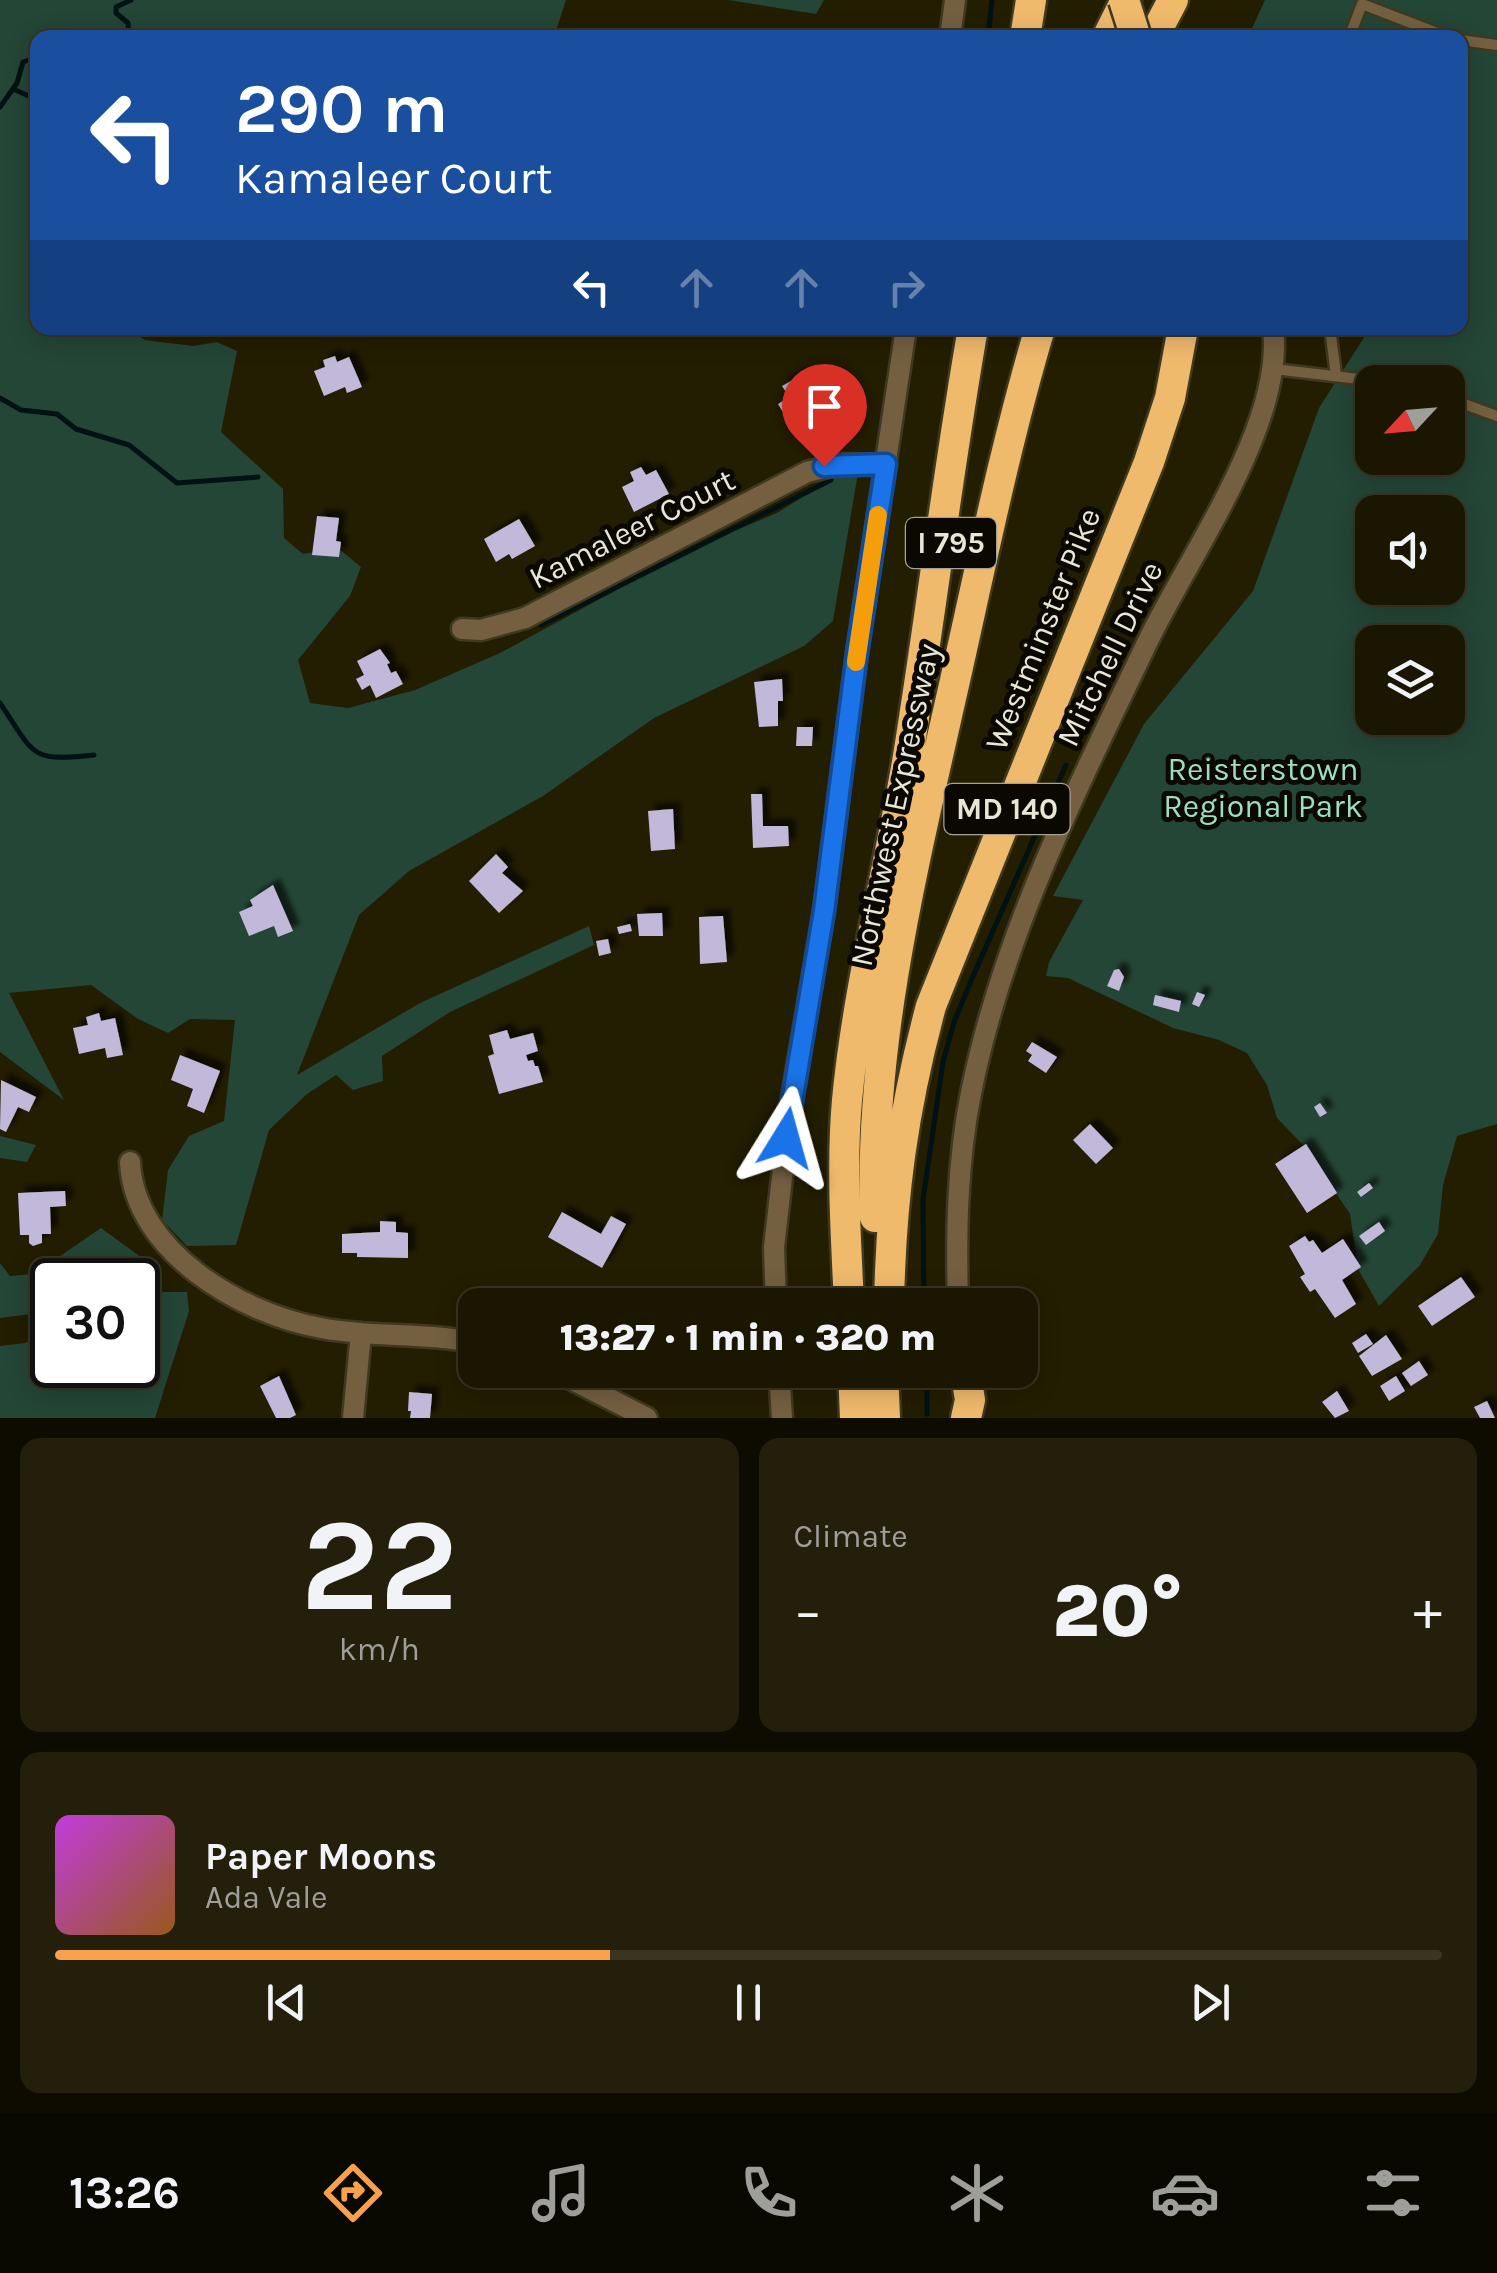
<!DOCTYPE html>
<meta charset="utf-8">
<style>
:root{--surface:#1a1601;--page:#231f0b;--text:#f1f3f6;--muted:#9f9f99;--line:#383523;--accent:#f9a04c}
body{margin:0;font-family:Karla,sans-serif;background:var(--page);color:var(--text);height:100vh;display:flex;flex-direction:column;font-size:38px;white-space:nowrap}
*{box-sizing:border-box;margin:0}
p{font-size:32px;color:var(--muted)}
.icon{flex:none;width:55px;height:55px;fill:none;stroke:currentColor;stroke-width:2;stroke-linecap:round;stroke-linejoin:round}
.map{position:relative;height:1418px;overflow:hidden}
.details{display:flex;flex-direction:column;gap:20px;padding:20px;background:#0e0c01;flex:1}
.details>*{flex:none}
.top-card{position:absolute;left:30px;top:30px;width:1438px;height:305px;border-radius:20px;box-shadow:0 5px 25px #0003,0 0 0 2px var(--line);background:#1a4fa0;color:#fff;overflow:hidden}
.needle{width:65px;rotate:244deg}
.controls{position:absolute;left:1355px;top:365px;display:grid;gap:20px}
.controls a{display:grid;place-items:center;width:110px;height:110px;border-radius:20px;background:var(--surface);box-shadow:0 5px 25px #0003,0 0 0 2px var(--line);font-size:50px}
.speed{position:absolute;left:30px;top:1258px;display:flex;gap:20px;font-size:50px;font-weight:700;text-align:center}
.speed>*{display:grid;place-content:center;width:130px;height:130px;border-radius:50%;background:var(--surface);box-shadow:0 5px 25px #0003,0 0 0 2px var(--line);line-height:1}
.speed .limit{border:5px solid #111;border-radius:15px;background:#fff;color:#111}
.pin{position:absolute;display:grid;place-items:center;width:85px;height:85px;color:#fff;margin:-102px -42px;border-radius:50% 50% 50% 0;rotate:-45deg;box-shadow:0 0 10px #0007}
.pin .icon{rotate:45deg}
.me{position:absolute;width:110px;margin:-55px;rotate:8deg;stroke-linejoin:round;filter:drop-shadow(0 0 8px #0008)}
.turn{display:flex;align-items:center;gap:35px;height:210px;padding:0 40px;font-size:45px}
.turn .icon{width:130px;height:130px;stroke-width:2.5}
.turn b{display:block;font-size:70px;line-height:85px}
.lanes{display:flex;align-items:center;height:95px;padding:0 40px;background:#0003;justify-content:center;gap:50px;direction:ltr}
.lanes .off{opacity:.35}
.big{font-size:75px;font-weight:800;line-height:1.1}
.details .card{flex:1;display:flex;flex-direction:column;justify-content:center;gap:15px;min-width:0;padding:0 35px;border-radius:20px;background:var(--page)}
.details .dial{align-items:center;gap:0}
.dial b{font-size:130px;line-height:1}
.song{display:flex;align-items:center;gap:30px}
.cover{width:120px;height:120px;border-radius:15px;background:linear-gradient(135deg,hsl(290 70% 55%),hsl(30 70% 35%))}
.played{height:10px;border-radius:5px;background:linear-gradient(90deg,var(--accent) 40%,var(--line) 40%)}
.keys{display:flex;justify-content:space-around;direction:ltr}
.heat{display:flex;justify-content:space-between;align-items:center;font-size:55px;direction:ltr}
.details .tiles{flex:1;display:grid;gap:20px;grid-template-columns:1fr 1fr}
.card:last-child{grid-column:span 2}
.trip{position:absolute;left:458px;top:1288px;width:580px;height:100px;border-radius:20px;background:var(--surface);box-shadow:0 5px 25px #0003,0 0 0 2px var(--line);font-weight:800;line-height:100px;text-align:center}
.dock{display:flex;height:160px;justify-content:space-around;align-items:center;background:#0a0900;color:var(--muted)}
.dock .icon{width:70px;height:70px}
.dock .selected{color:var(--accent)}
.dock b{font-size:45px;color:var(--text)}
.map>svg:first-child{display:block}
.green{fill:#244636;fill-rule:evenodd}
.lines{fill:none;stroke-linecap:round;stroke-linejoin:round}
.stream{stroke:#001213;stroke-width:5}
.building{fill:#c2b9da;filter:url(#shadow)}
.lane-casing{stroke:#3f391f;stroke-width:15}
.street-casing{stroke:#3f391f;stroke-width:25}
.highway-casing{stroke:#3f391f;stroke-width:35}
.lane{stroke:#745f41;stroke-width:10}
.street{stroke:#745f41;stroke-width:20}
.highway{stroke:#f0ba6d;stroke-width:30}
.highway-bridge-casing{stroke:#3f391f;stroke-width:35;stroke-linecap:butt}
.highway-bridge{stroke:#f0ba6d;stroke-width:30}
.route-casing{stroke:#114b97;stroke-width:25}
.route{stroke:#1a73e8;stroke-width:18}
.slow{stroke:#f59e0b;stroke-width:18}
.labels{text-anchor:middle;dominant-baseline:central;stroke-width:10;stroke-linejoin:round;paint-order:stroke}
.shield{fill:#0a0801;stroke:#a5a395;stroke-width:2.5}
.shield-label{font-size:30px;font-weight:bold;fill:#e8e6d4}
.street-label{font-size:32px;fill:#e8e6d4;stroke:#0a0801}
.park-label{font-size:32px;fill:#9bdfbd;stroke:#0a0801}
</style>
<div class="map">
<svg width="1497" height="1418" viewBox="0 0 1497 1418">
<defs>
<filter id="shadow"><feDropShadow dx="7" dy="-7" stdDeviation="2.5" flood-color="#0009"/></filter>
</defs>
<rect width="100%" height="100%" fill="#231d01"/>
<path class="green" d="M0 0H566L554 37H507L505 35 492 38H38V328H128L145 340 193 346 217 342 237 351 221 432 283 489 284 538 303 554 338 548 361 567 350 596 298 660 310 703 348 708 415 690 500 653 696 547 777 513 860 461 833 621 804 646 654 718 543 796 409 871 359 915 297 1075 420 1003 589 926 594 945 450 1012 382 1056 383 1081 353 1090 336 1075 307 1094 269 1130 236 1245 187 1246 162 1220 168 1170 189 1136 224 1121 235 1020 190 1019 168 1033 138 1019 91 985 9 993 64 1100 0 1052Z
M728 0H824L816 14Z
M1265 0H1497V1124L1457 1136 1443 1185 1438 1234 1420 1265 1379 1306 1358 1269 1350 1214 1305 1147 1277 1118 1267 1085 1247 1053 1219 1040 1173 1028 1068 978 1046 976 1049 962 1083 900 1053 896 1144 724 1253 591 1319 408 1370 328H1460V38L1248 37ZM1372 382H1448V458H1372ZM1372 512H1448V588H1372ZM1372 642H1448V718H1372Z
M0 1136 36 1145 27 1162 0 1158Z
M101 1228 156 1268 125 1280H52V1306L31 1314 0 1318V1263L10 1276 34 1274Z
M163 1292H187L189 1311 155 1418H0V1346L25 1343 52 1329V1365H138V1299Z"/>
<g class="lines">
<path class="stream" d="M97 38 109 31 118 38
M129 38 128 23 116 13V7L131 0
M988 38 992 0
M13 89 38 100
M0 107 17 83 23 62 38 57
M0 398 21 410 57 414 76 429 129 445 177 483 258 477
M541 625 831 480
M0 703C35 755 29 762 94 755
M924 1305 923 1200 943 1062 954 1022 971 981 1066 765
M927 1414V1370"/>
</g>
<path class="building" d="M335 356 337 362 349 357 362 387 347 393 345 387 324 396 314 371 325 367 323 360Z
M798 377 804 387 810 383 822 402 802 414 804 418 791 426 778 404 789 397 782 386Z
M641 467 646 475 656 470 669 494 634 512 622 487 634 481 630 472Z
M317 516 339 518 336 541 341 542 339 557 312 555Z
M519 519 535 546 512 559 509 554 496 562 484 539Z
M380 649 390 663 387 664 391 673 396 671 403 684 376 698 370 685 362 690 356 679 364 675 357 661Z
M782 679 783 701H778V726L759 727 754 682Z
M797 727H813L812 746H796Z
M751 794H762L763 826H788L789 846 753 848Z
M673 809 675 849 651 851 648 811Z
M496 854 508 867 502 873 523 891 499 913 469 881Z
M273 885 293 931 278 937 274 926 249 936 239 912 253 906 250 900Z
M662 913 663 936H639L637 914Z
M723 916 727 962 700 964 699 917Z
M630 924 632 931 619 934 617 927Z
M608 939 611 953 599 956 596 941Z
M1119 969 1124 977 1119 991 1107 986 1114 970Z
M1197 992 1205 995 1199 1007 1192 1004Z
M1155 995 1181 1001 1179 1012 1153 1005Z
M99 1013 101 1021 115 1018 123 1055 107 1058 105 1048 79 1054 73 1028 88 1025 86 1017Z
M507 1030 510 1039 533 1033 538 1051 526 1055 528 1061 533 1060 535 1066H538L543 1082 499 1094 488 1056 494 1054 489 1035Z
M1032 1042 1057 1057 1046 1073 1028 1061 1032 1055 1026 1051Z
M180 1055 220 1071 204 1113 187 1106 193 1089 171 1080Z
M1 1080 36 1097 29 1112 18 1107 6 1132 0 1129Z
M1320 1103 1327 1113 1320 1117 1314 1107Z
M1090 1124 1113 1148 1096 1164 1073 1140Z
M1306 1144 1337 1193 1307 1213 1275 1164Z
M1369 1183 1373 1188 1361 1197 1357 1192Z
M65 1191 66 1206 50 1207 51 1234H42V1243L33 1246 29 1243V1235H20L18 1193Z
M562 1212 601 1234 611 1216 626 1224 602 1268 548 1237Z
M380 1221 396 1222V1232L408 1233V1258L357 1257V1253H342V1234L380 1232Z
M1379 1222 1385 1231 1366 1245 1359 1236Z
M1305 1236 1309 1242 1313 1240 1322 1253 1343 1239 1361 1267 1342 1280 1356 1304 1335 1318 1315 1289 1310 1292 1300 1277 1305 1274 1289 1246Z
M1461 1277 1475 1297 1432 1326 1418 1306Z
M1366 1334 1373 1344 1358 1353 1352 1343Z
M1386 1335 1402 1359 1372 1376 1359 1356Z
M1419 1361 1428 1375 1411 1386 1402 1373Z
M279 1376 296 1415 290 1418H276L260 1386Z
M1396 1376 1405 1391 1389 1401 1380 1386Z
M1337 1391 1349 1411 1335 1418 1322 1402Z
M409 1392 432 1394 430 1418H410L411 1411H408Z
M1487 1401 1495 1418H1480L1474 1407Z"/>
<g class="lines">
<defs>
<path id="lane" d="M1349 38 1362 4 1450 38
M1460 40 1497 45
M1330 328 1336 375
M1274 369 1384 382
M1448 398 1497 416"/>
<path id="street" d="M950 38 955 0
M462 629 481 630 525 618 807 472 839 464 886 465
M130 1162C134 1251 241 1314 321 1328 372 1338 425 1332 475 1343
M776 1305 774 1247 790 1108 824 911 857 653 906 328
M958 1305C956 1234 957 1163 971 1093 1003 933 1078 787 1148 641 1190 554 1285 423 1273 328
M553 1370 647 1418
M779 1370 782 1418
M353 1418 361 1333"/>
<path id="highway" d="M1025 38 1031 0
M1107 38 1126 0
M1153 38 1173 0
M875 1217C869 1042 913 868 951 698 979 575 1004 449 1040 328
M849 1305C846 1237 841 1168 847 1100 858 984 889 870 908 756 931 613 948 470 973 328
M889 1305C891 1198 903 1110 931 1006L1149 462 1170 398 1183 328
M853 1370 855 1418
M883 1370 885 1418
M966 1418 970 1400 967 1381"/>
</defs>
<use href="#lane" class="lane-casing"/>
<use href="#street" class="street-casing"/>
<use href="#highway" class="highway-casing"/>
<use href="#lane" class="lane"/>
<use href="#street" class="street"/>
<use href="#highway" class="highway"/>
<defs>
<path id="highway-bridge" d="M1124 0 1136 38"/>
</defs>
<use href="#highway-bridge" class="highway-bridge-casing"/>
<use href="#highway-bridge" class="highway-bridge"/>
</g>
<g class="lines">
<defs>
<path id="route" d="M786 1138 824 911 857 653 886 464 824 466"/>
</defs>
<use href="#route" class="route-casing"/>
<use href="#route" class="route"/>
<path class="slow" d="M856 662 878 515"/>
</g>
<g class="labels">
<g class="shield">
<rect x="906" y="518" width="90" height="50" rx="8"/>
<rect x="944.5" y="784" width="125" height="50" rx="8"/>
</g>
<g class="shield-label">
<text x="951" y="543">I 795</text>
<text x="1007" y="809">MD 140</text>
</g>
<g class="street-label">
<text transform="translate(632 529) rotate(-27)">Kamaleer Court</text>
<text transform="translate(1043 629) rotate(-68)">Westminster Pike</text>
<text transform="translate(1110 654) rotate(-64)">Mitchell Drive</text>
<text transform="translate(895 805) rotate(-78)">Northwest Expressway</text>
</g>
<g class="park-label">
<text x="1263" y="769">Reisterstown<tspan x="1263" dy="37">Regional Park</tspan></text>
</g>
</g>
</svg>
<div class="controls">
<a><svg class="needle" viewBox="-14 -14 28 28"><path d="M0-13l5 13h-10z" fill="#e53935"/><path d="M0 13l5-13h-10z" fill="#9f9f99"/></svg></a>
<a><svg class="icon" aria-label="sound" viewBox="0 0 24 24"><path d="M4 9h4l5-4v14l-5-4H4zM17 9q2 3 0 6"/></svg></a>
<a><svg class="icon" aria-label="layers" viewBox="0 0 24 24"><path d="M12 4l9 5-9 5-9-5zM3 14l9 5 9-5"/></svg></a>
</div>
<div class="speed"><div class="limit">30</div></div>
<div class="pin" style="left:824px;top:466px;background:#d93025"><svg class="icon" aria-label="arrive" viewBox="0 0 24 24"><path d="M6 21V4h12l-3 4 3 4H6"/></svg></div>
<svg class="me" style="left:786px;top:1138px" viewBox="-20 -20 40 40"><path d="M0-17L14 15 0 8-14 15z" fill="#1a73e8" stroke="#fff" stroke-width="4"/></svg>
<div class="trip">13:27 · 1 min · 320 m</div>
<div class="top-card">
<div class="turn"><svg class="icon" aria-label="left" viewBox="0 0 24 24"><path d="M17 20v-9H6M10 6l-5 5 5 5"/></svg><div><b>290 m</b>Kamaleer Court</div></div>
<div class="lanes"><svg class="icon" aria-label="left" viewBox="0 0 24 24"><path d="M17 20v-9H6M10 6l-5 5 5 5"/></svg><svg class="icon off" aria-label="ahead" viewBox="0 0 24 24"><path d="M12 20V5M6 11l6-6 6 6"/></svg><svg class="icon off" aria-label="ahead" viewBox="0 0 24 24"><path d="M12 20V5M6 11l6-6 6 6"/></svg><svg class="icon off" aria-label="right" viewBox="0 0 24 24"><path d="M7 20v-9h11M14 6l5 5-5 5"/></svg></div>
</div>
</div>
<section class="details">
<div class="tiles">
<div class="card dial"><b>22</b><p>km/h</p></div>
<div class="card"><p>Climate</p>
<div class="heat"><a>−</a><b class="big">20°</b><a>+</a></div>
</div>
<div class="card">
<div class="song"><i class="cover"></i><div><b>Paper Moons</b><p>Ada Vale</p></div></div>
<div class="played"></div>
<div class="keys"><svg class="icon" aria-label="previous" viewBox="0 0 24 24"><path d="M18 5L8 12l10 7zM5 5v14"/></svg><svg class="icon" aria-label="pause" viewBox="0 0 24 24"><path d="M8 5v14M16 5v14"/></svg><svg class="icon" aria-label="next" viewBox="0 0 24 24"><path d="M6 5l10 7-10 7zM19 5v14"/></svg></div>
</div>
</div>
</section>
<nav class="dock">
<b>13:26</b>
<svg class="icon selected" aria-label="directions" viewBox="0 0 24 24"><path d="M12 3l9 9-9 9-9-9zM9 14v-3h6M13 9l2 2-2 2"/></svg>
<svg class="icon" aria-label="music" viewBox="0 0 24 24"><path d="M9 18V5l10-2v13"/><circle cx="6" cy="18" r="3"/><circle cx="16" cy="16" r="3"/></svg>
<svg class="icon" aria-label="phone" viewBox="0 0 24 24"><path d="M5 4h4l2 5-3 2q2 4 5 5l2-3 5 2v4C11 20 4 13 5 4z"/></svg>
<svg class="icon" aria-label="climate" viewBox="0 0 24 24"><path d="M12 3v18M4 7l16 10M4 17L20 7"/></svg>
<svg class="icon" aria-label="car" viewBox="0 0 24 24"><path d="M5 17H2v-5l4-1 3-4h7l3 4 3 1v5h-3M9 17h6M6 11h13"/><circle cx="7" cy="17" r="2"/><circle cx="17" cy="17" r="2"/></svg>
<svg class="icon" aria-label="filters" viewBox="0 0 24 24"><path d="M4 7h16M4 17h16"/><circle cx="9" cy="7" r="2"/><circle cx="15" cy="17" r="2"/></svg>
</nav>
